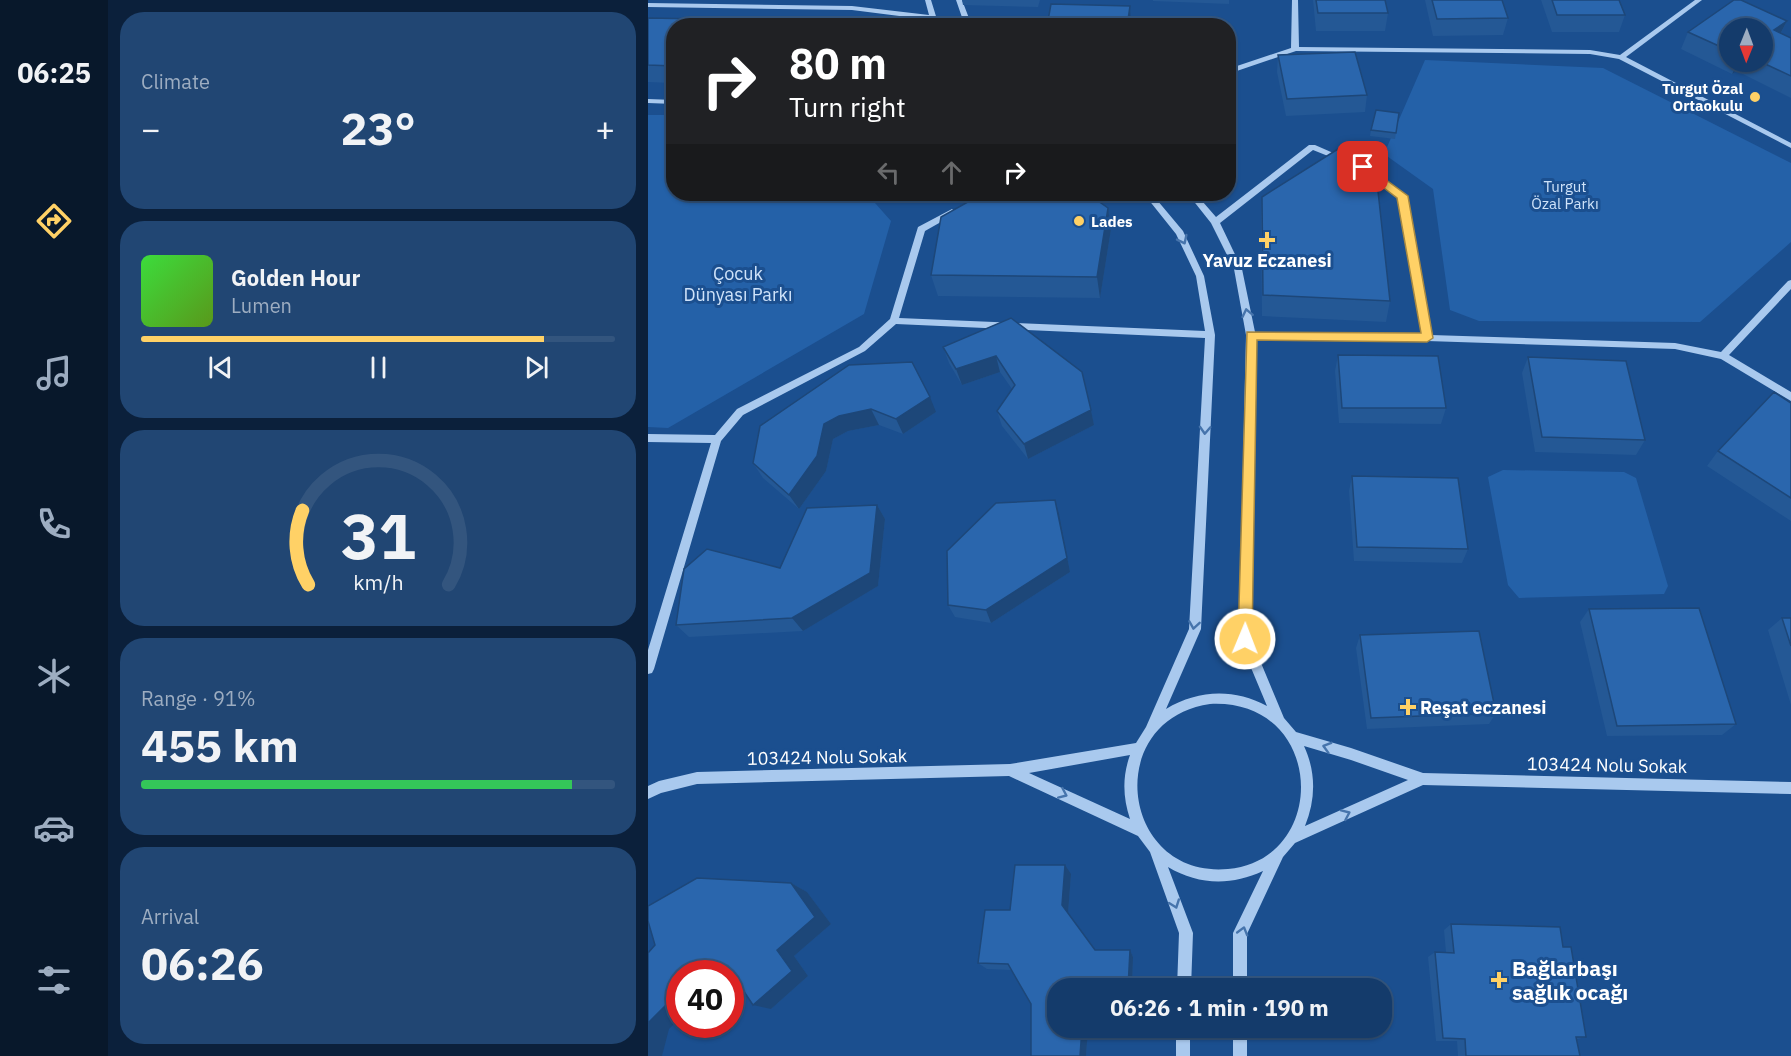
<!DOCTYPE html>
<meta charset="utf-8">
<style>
:root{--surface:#143b6b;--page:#214673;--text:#f1f3f6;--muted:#9dadc1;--line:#33557e;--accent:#ffd166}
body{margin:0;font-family:"IBM Plex Sans",sans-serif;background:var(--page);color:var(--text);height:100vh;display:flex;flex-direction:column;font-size:22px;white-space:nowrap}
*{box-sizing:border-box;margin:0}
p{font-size:20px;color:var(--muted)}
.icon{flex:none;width:33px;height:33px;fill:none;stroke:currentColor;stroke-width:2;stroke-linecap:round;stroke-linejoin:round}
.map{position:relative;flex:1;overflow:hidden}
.details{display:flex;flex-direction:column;gap:12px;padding:12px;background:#0b203b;width:540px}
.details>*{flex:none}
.hud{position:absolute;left:18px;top:18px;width:570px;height:183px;border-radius:24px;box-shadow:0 2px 4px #0004,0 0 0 2px var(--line);background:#202124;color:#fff;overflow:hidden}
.needle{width:39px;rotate:181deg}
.tools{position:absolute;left:1071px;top:18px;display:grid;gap:12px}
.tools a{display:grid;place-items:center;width:54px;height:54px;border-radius:50%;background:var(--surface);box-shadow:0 2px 4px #0004,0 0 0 2px var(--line);font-size:30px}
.speed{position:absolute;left:18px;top:960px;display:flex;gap:12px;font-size:30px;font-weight:700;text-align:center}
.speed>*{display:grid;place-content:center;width:78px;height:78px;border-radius:50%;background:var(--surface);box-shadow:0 2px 4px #0004,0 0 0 2px var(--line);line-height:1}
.speed .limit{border:9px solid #d22;background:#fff;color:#111}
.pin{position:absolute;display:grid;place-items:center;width:51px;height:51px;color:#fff;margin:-26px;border-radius:12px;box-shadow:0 3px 9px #0006}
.me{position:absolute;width:66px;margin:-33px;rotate:1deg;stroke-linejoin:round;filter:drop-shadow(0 0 4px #0008)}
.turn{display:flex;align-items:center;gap:21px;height:126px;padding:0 24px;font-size:27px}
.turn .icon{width:78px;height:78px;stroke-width:2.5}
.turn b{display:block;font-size:42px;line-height:51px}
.lanes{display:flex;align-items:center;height:57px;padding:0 24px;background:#0003;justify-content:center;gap:30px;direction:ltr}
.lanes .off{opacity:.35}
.big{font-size:45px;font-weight:700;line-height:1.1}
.details .card{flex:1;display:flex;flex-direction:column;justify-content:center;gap:9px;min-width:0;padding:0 21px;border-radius:24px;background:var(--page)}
.details .dial{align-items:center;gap:0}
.dial svg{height:156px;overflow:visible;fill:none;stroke:var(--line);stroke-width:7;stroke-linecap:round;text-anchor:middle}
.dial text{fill:var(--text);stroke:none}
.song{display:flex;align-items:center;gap:18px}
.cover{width:72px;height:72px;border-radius:9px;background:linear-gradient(135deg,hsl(120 70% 55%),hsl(90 70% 35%))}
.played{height:6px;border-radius:3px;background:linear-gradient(90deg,var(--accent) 85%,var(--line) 85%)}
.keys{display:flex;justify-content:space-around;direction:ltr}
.heat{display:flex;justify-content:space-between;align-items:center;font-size:33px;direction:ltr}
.charge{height:9px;border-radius:4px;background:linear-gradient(90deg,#34c759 91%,var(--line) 0)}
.trip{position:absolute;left:399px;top:978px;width:345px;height:60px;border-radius:24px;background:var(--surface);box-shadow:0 2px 4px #0004,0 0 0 2px var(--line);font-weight:700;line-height:60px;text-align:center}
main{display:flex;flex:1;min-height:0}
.tab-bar{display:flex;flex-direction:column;width:108px;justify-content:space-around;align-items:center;background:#08182b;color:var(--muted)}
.tab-bar .icon{width:42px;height:42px}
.tab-bar .on{color:var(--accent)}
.tab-bar b{font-size:27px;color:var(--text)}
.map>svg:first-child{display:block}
.green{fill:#2461a8}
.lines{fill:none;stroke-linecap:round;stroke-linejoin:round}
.minor{fill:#a9c9ee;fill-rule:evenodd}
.wall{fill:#245895;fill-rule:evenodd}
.shaded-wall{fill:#1d4779}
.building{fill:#2a66ad;stroke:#1d4779;stroke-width:1.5}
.oneway{stroke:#4674ac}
.route{fill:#ffd166;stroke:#a68842;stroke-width:1.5}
.poi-dot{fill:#ffd166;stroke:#1b4f8f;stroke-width:2}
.labels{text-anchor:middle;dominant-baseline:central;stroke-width:6;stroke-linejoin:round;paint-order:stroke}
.far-poi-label{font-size:15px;font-weight:bold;fill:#fff;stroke:#1b4f8f;text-anchor:end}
.far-park-label{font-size:15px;fill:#cfe3fa;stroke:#1b4f8f}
.poi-label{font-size:18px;font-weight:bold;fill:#fff;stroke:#1b4f8f}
.park-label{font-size:18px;fill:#cfe3fa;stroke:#1b4f8f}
.street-label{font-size:18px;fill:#fff;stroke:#1b4f8f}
.near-poi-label{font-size:21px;font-weight:bold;fill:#fff;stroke:#1b4f8f;text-anchor:start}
</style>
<main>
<nav class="tab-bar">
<b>06:25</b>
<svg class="icon on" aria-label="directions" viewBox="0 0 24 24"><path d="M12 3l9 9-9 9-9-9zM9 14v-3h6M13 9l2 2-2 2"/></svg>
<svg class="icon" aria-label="music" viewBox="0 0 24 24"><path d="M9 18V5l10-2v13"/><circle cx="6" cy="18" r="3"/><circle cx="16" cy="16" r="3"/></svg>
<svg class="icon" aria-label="phone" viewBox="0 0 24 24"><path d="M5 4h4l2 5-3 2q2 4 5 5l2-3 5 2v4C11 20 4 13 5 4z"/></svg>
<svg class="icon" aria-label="climate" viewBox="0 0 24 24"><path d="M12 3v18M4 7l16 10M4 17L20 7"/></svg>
<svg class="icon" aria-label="car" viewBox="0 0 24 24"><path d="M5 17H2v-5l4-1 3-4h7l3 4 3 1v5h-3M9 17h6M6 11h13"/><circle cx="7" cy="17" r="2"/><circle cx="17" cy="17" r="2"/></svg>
<svg class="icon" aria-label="filters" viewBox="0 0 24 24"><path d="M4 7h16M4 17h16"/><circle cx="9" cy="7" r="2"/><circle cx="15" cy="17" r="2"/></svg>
</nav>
<section class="details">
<div class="card"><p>Climate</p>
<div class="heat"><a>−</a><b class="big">23°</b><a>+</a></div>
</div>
<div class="card">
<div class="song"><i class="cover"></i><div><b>Golden Hour</b><p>Lumen</p></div></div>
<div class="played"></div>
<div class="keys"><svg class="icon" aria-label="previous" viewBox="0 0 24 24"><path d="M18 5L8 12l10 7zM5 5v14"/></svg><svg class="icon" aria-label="pause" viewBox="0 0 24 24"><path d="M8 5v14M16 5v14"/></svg><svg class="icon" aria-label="next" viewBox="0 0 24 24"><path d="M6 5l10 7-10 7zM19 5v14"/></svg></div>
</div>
<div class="card dial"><svg viewBox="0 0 100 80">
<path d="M14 69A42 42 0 1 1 86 69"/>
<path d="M14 69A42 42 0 0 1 11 31" stroke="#ffd166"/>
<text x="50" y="56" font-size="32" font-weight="700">31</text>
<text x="50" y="72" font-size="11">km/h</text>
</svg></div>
<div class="card"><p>Range · 91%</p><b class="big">455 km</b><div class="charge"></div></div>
<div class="card"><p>Arrival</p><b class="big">06:26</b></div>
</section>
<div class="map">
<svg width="1143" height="1056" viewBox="0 0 1143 1056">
<rect width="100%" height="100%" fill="#1b4f8f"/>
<path class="green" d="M777 60 955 68 1143 163V242L1052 322 831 321 802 310 785 189 736 154Z
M0 115H25L26 194H219L243 221 216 314 20 428 0 427Z
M855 470 976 472 988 478 1020 586 1016 594 871 598 860 585 840 477Z"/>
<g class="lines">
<path class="minor" d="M277 0H283L291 26H284L283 20 204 10 0 7V3L204 6 281 15Z
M308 0H314L324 26H317Z
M644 0H650L651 47 942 50 972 55 1047 0H1054L978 57 1143 143V148L971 59 942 54 648 51 580 74V69L643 48Z
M0 99 26 100V104L0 103Z
M661 145H667L699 159 695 162 665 150 572 223 594 269 607 332 774 335 750 197 714 170V166L717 165 758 196 783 335 1027 343 1073 352 1140 281 1143 280V289L1081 355 1143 392V401L1073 359 1027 349 779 341 608 338 603 639 636 718 648 732 703 748 775 773 1143 782V794L775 785 647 843 635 857 599 934V988H585V933L615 871C583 886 550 885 520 867L545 933 543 988H529L531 933 502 852 490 836 361 776 49 784 13 793 0 799V786L11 781 49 772 362 764 488 743 498 727 541 629 557 338 248 324 217 351 95 415 73 441 6 669 4 673 0 674V650L63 443 0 442V434L67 435 89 409 211 347 242 319 270 227 304 209 308 212 307 214 277 231 251 318 557 331 548 276 528 234 496 194H504L535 231 556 276 567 335 553 629 518 709C550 690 585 688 619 706L591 639 598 335 586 269 563 223 540 194H548L568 217ZM562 704C677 698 683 859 580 869 473 879 453 720 562 704ZM656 746 703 760 760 780 657 826C668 799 668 772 656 746ZM482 755C474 777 475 798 482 819L381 773Z
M528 1028H542V1056H528Z
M585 1028H599V1056H585Z"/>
</g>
<path class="wall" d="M314 0H392L390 7 315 5Z
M505 0H581V4L505 1Z
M665 0H737L740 13 737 31H668Z
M777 0H854L860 18 855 35 785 36Z
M893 0H971L977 15 971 32H904Z
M0 18 26 26V83L0 82Z
M1139 21 1133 33 1143 38V98L1089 71 1084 74 1033 49 1040 32ZM1082 28 1114 62H1082Z
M630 55 719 95 717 112 638 116 629 72Z
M751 113 747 139 722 136 723 130Z
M267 194H303L289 201H278Z
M614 197 742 301 738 322 614 316 613 219Z
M460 208 463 229 452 298 290 296 283 275Z
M363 318 443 410 446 425 380 459 354 426 349 411 364 389 352 372 314 385 301 363 295 347Z
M690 355 798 408 793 424 691 423 687 371Z
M880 357 997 440 988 455 887 452 874 373Z
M201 365 288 412 255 434 231 425 200 431 185 439 178 471 151 509 115 478 105 463Z
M1143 403V521L1059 466 1070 451Z
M704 476 820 549 814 563 706 561 701 491Z
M407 500 411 514 422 572 343 623 307 617 300 605Z
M229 505 237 519 230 586 155 631 41 637 28 625 132 568Z
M941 609 1088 724 1074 735 959 736 932 622Z
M1134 618H1143V705L1120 630Z
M712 635 848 713 841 724 719 729 708 648Z
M423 874 420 913 447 950H482L485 957 484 988H410V1028H440L438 1056H383V1004L363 970 339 969 330 963 362 910Z
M143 883 159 892 183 924 146 956 160 976 123 1009 94 988H82V974H32L14 1056H0L7 945Z
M803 924 915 947 938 1037 929 1039 931 1056H810L809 1041H788L780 957 787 952H798L796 930Z"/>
<path class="shaded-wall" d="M482 6 483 26H479Z
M54 19 57 26H50Z
M1139 21 1130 38 1126 30Z
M1091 62H1093L1089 71 1084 74Z
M190 194H200L191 197Z
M287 194H303L289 201Z
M460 208 463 229 452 298 449 277Z
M348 356 352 372 314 385 308 369Z
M282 397 288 412 255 434 248 419Z
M223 409 231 425 200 431 185 439 178 471 151 509 141 495 176 424 191 416Z
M443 410 446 425 380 459 376 444Z
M407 500 411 514 422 572 343 623 338 610Z
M229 505 237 519 230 586 155 631 144 618Z
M417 865 423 874 420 913 414 905Z
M143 883 159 892 183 924 146 956 160 976 123 1009 105 1005 129 950Z
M482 950 485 957 484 988H480Z
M32 991V1018L21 1029 14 1056H0V1023Z
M434 1028H440L438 1056H432Z"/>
<path class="building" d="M668 0H737L740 13H670Z
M784 0H854L860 18 789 19Z
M904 0H971L977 15H909Z
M1086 0H1093L1139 21 1126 30 1143 38V76L1113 62H1114V28H1082V51L1040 32Z
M403 4 482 6 479 26H399Z
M0 18 54 19 50 26H26V66L0 65Z
M79 20H151L148 26H76Z
M707 52 719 95 639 99 630 55Z
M728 110 751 113 748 133 723 130Z
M690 149 728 173 742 301 615 295 614 197Z
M334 194H440L460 208 449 277 283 275 293 217Z
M363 318 434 372 443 410 376 444 349 411 367 385 348 356 308 369 295 347Z
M690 355 790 356 798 408H694Z
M880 357 978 361 997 440 894 437Z
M264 362 282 397 248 419 223 409 191 416 176 424 169 456 141 495 105 463 112 426 201 365Z
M1126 392 1143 403V498L1070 451Z
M704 476 810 478 820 549 709 547Z
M407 500 419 558 338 610 300 605 299 551 348 503Z
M229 505 222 573 144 618 28 625 36 569 59 549 132 568 159 508Z
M1051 608 1088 724 969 726 941 609Z
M1134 618H1143V646Z
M831 631 848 713 723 718 712 635Z
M367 865H417L414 905 447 950H482L480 988H410V1028H434L432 1056H383V1004L360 964 330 963 337 910H362Z
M49 878 143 883 167 917 129 950 144 971 105 1005 91 984 82 983V974H32V991L0 1023V953L7 945 0 921V906Z
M803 924 912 927 915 947H923L938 1037H928L932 1056H818L817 1039 795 1038 787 952 806 953Z"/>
<defs><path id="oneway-chevron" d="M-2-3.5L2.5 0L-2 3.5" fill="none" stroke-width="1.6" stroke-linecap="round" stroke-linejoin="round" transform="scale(1.5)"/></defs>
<g class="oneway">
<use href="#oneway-chevron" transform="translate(535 240) rotate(64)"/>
<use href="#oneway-chevron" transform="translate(599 313) rotate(-102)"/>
<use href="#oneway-chevron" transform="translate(557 430) rotate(93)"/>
<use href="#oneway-chevron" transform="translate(546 625) rotate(99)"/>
<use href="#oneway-chevron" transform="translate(679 747) rotate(-164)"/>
<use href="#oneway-chevron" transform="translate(415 794) rotate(24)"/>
<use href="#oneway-chevron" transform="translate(698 814) rotate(-24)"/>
<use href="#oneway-chevron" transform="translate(527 904) rotate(70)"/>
<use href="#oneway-chevron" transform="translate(595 931) rotate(-74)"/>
</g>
<path class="route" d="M715 163 760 196 785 338 779 342 609 340 604 639 602 643 597 645 592 643 590 639 599 332 773 333 749 198 711 169V164Z"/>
<g class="poi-dot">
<circle cx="1107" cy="97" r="6"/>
<circle cx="431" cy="221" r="6"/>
<path d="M616 231h6v6h6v6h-6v6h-6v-6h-6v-6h6z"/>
<path d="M757 698h6v6h6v6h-6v6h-6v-6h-6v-6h6z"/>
<path d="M848 971h6v6h6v6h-6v6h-6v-6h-6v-6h6z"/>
</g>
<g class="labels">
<g class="far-poi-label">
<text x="1095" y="88">Turgut Özal<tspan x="1095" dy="17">Ortaokulu</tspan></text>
<text x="443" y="221" text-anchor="start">Lades</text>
</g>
<g class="far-park-label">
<text x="917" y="186">Turgut<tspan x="917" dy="17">Özal Parkı</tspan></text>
</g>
<g class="poi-label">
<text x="619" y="260">Yavuz Eczanesi</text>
<text x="772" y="707" text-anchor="start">Reşat eczanesi</text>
</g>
<g class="park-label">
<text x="90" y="273">Çocuk<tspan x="90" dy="21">Dünyası Parkı</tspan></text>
</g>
<g class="street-label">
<text transform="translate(179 757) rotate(-1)">103424 Nolu Sokak</text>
<text transform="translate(959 765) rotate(1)">103424 Nolu Sokak</text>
</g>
<g class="near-poi-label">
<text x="864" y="968">Bağlarbaşı<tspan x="864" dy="24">sağlık ocağı</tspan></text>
</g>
</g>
</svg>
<div class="tools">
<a><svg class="needle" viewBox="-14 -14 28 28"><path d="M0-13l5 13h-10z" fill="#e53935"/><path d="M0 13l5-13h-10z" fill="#9dadc1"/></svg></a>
</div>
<div class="speed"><div class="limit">40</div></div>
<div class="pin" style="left:715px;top:167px;background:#d93025"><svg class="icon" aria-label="arrive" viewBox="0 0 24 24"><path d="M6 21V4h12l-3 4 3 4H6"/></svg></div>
<svg class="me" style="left:597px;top:639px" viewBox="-20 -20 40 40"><circle r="17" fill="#ffd166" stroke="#fff" stroke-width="3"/><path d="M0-11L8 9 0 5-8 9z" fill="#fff"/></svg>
<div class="trip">06:26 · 1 min · 190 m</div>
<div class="hud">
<div class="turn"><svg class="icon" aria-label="right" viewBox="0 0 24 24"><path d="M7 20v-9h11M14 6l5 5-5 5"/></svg><div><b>80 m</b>Turn right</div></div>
<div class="lanes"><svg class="icon off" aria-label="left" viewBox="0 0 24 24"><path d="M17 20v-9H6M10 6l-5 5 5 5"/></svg><svg class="icon off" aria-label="ahead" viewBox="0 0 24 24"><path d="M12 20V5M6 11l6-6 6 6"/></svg><svg class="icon" aria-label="right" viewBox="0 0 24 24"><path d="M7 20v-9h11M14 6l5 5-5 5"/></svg></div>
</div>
</div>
</main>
